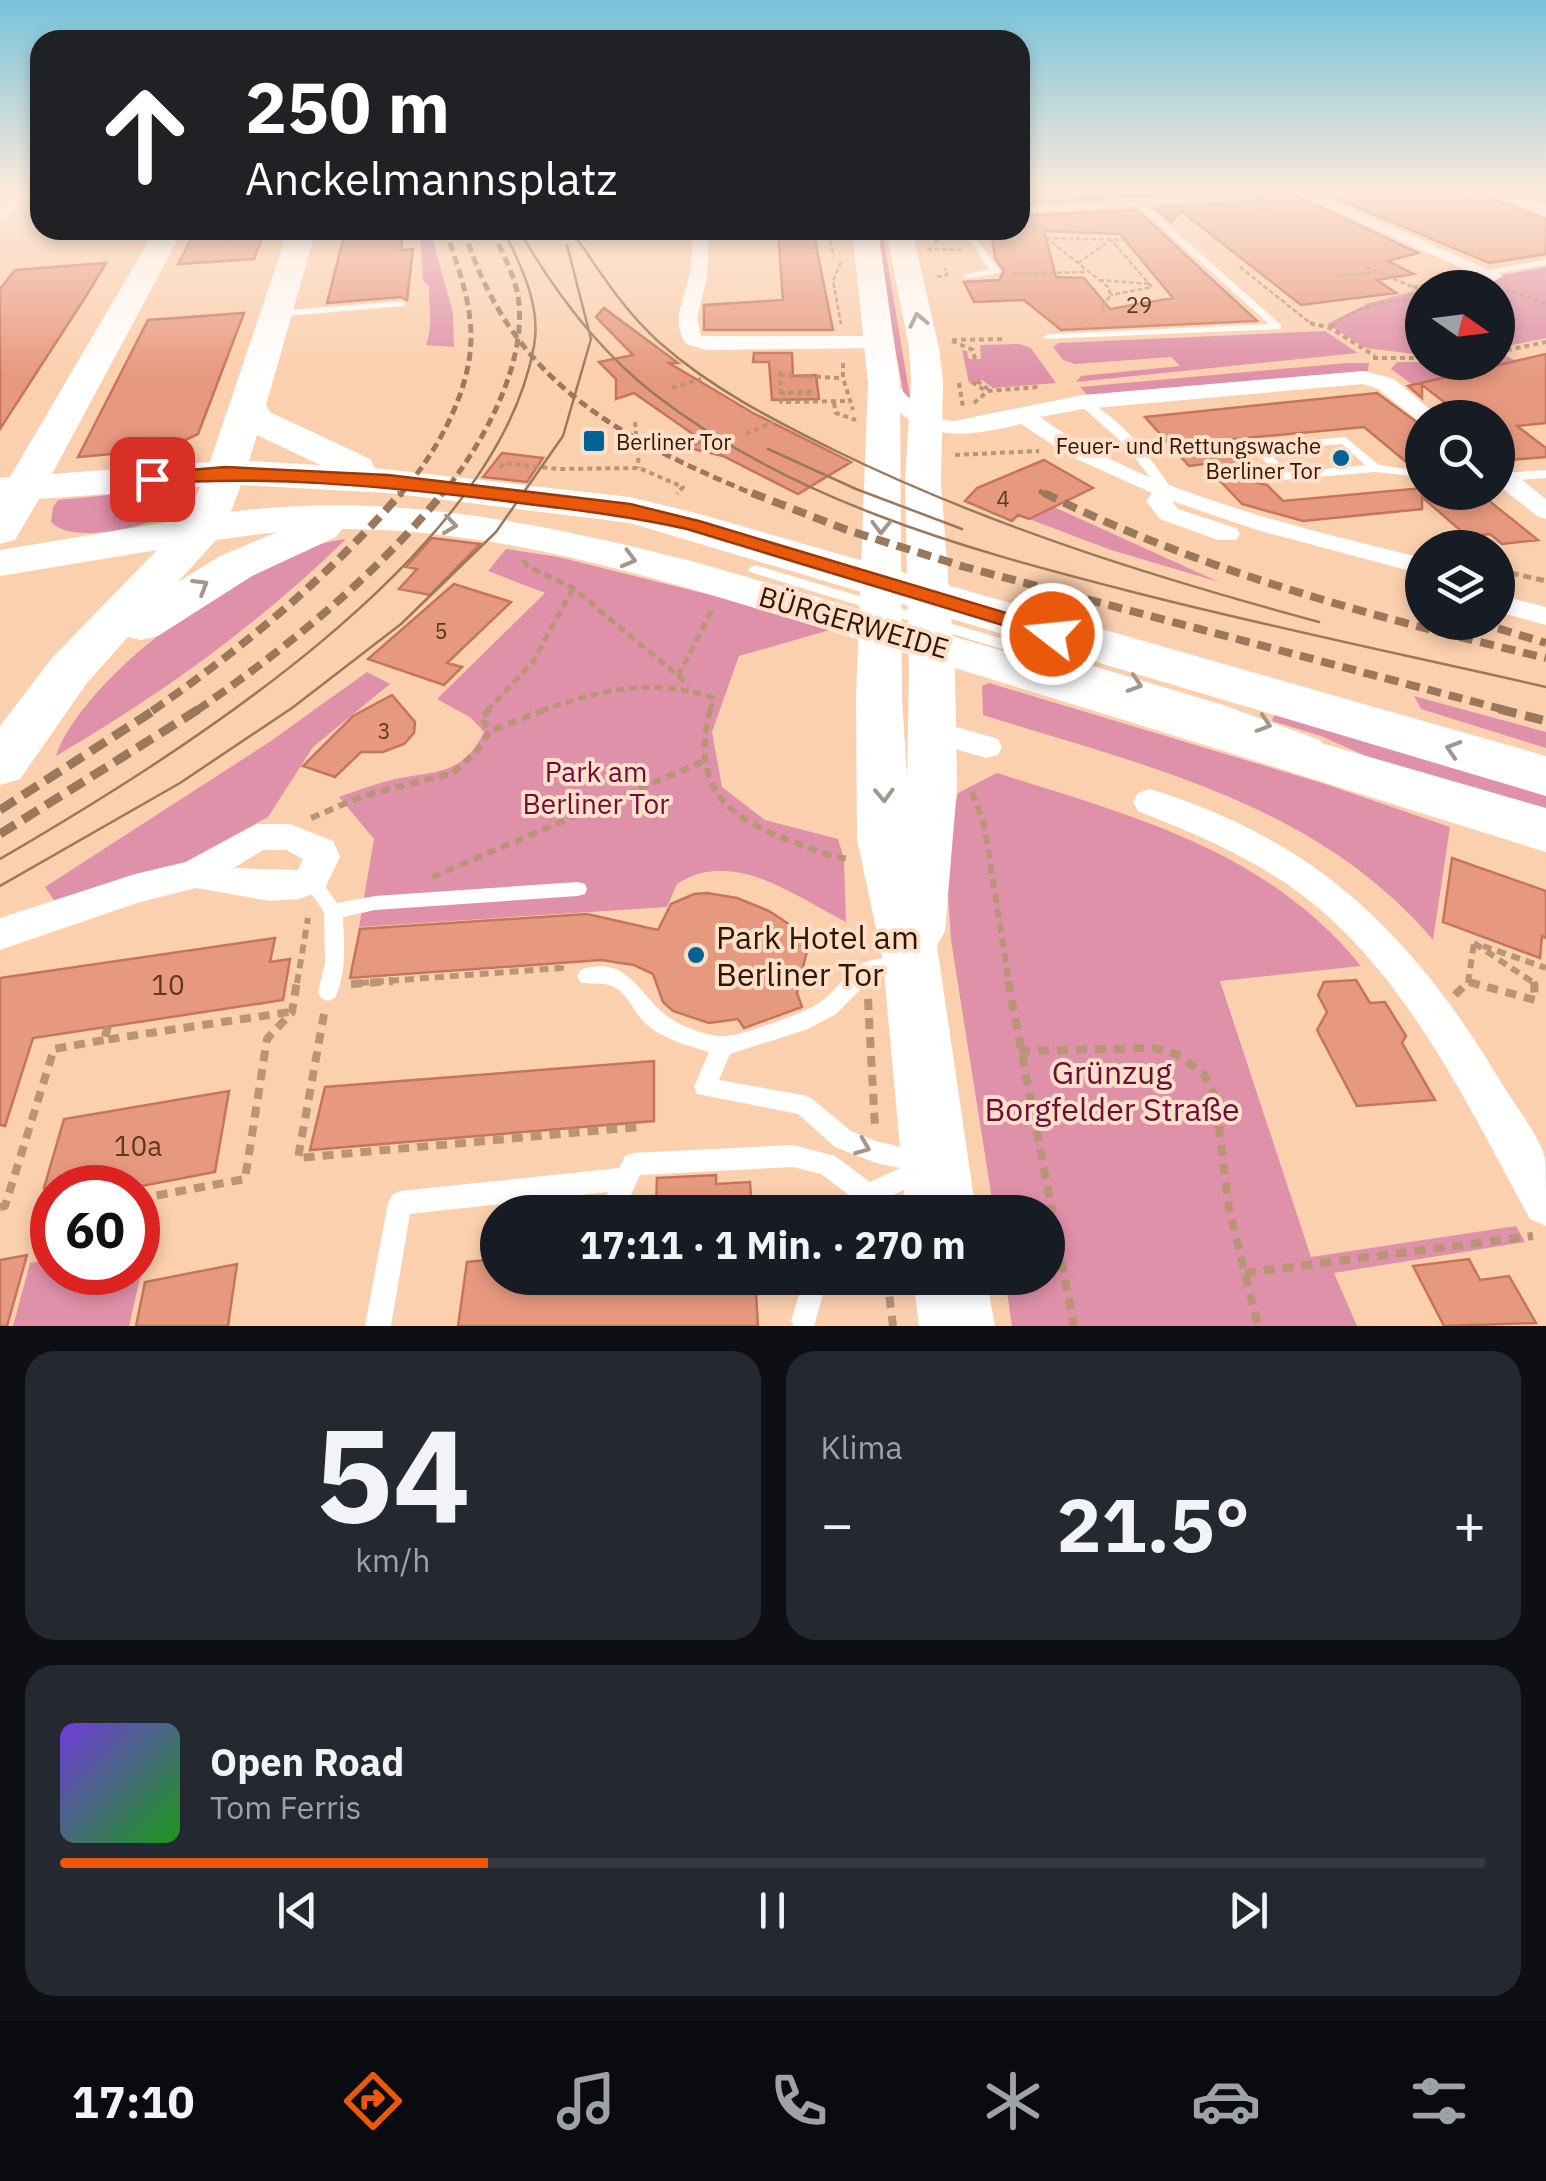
<!DOCTYPE html>
<html lang="de">
<meta charset="utf-8">
<style>
:root{--surface:#171b24;--page:#242831;--text:#f1f3f6;--muted:#9ea1a6;--line:#363941;--accent:#ea580c}
body{margin:0;font-family:"IBM Plex Sans",sans-serif;background:var(--page);color:var(--text);height:100vh;display:flex;flex-direction:column;font-size:38px;white-space:nowrap}
*{box-sizing:border-box;margin:0}
p{font-size:32px;color:var(--muted)}
.icon{flex:none;width:55px;height:55px;fill:none;stroke:currentColor;stroke-width:2;stroke-linecap:round;stroke-linejoin:round}
.map{position:relative;height:1326px;overflow:hidden}
.details{display:flex;flex-direction:column;gap:25px;padding:25px;background:#0d0f14;flex:1}
.details>*{flex:none}
.hud{position:absolute;left:30px;top:30px;width:1000px;height:210px;border-radius:30px;box-shadow:0 5px 15px #0003;background:#202124;color:#fff;overflow:hidden}
.needle{width:65px;rotate:104deg}
.fabs{position:absolute;left:1405px;top:270px;display:grid;gap:20px}
.fabs a{display:grid;place-items:center;width:110px;height:110px;border-radius:50%;background:var(--surface);box-shadow:0 5px 15px #0003;font-size:50px}
.speed{position:absolute;left:30px;top:1165px;display:flex;gap:20px;font-size:50px;font-weight:700;text-align:center}
.speed>*{display:grid;place-content:center;width:130px;height:130px;border-radius:50%;background:var(--surface);box-shadow:0 5px 15px #0003;line-height:1}
.speed .limit{border:15px solid #d22;background:#fff;color:#111}
.pin{position:absolute;display:grid;place-items:center;width:85px;height:85px;color:#fff;margin:-42px;border-radius:20px;box-shadow:0 5px 15px #0006}
.me{position:absolute;width:110px;margin:-55px;rotate:286deg;stroke-linejoin:round;filter:drop-shadow(0 0 8px #0008)}
.turn{display:flex;align-items:center;gap:35px;height:210px;padding:0 50px;font-size:45px}
.turn .icon{width:130px;height:130px;stroke-width:2.5}
.turn b{display:block;font-size:70px;line-height:85px}
.big{font-size:75px;font-weight:800;line-height:1.1}
.details .card{flex:1;display:flex;flex-direction:column;justify-content:center;gap:15px;min-width:0;padding:0 35px;border-radius:30px;background:var(--page)}
.details .dial{align-items:center;gap:0}
.dial b{font-size:130px;line-height:1}
.song{display:flex;align-items:center;gap:30px}
.cover{width:120px;height:120px;border-radius:15px;background:linear-gradient(135deg,hsl(260 70% 55%),hsl(120 70% 35%))}
.played{height:10px;border-radius:5px;background:linear-gradient(90deg,var(--accent) 30%,var(--line) 30%)}
.keys{display:flex;justify-content:space-around;direction:ltr}
.heat{display:flex;justify-content:space-between;align-items:center;font-size:55px;direction:ltr}
.details .tiles{flex:1;display:grid;gap:25px;grid-template-columns:1fr 1fr}
.card:last-child{grid-column:span 2}
.trip{position:absolute;left:480px;top:1195px;width:585px;height:100px;border-radius:50px;background:var(--surface);box-shadow:0 5px 15px #0003;font-weight:800;line-height:100px;text-align:center}
.tabs{display:flex;height:160px;justify-content:space-around;align-items:center;background:#090b0e;color:var(--muted)}
.tabs .icon{width:70px;height:70px}
.tabs .selected{color:var(--accent)}
.tabs b{font-size:45px;color:var(--text)}
.map>svg:first-child{display:block}
.green{fill:#df91a9}
.building{fill:#e7997f;stroke:#c6755a;stroke-width:2.5;fill-rule:evenodd}
.lines{fill:none;stroke-linecap:round;stroke-linejoin:round}
.path-far4{stroke:#ba9477;stroke-width:2.5;stroke-dasharray:5 2.5;stroke-linecap:butt}
.path-far3{stroke:#ba9477;stroke-width:4;stroke-dasharray:5 4;stroke-linecap:butt}
.path-far2{stroke:#ba9477;stroke-width:5;stroke-dasharray:8 5;stroke-linecap:butt}
.path-far1{stroke:#ba9477;stroke-width:6;stroke-dasharray:9 6;stroke-linecap:butt}
.path{stroke:#ba9477;stroke-width:8;stroke-dasharray:11 8;stroke-linecap:butt}
.lane{fill:#fff;fill-rule:evenodd}
.street{fill:#fff;fill-rule:evenodd}
.secondary{fill:#fff;fill-rule:evenodd}
.primary{fill:#fff;fill-rule:evenodd}
.tram{stroke:#9b785c;stroke-width:2.5}
.rail-far2{stroke:#9b785c;stroke-width:5;stroke-dasharray:9 5;stroke-linecap:butt}
.rail-far1{stroke:#9b785c;stroke-width:8;stroke-dasharray:14 8;stroke-linecap:butt}
.rail{stroke:#9b785c;stroke-width:9;stroke-dasharray:18 9;stroke-linecap:butt}
.oneway{stroke:#a2978d}
.route{fill:#ea580c;stroke:#983908;stroke-width:2.5}
.poi-dot{fill:#016393;stroke:#fee0ca;stroke-width:4}
.labels{text-anchor:middle;dominant-baseline:central;stroke-width:8;stroke-linejoin:round;paint-order:stroke}
.number-label{font-size:22px;fill:#5e3820}
.far-poi-label{font-size:22px;fill:#311701;stroke:#fee0ca;text-anchor:start}
.street-label{font-size:28px;fill:#311701;stroke:#fee0ca}
.park-label{font-size:28px;fill:#6d0e3a;stroke:#fee0ca}
.near-number-label{font-size:28px;fill:#5e3820}
.near-poi-label{font-size:32px;fill:#311701;stroke:#fee0ca;text-anchor:start}
.near-park-label{font-size:32px;fill:#6d0e3a;stroke:#fee0ca}
</style>
<div class="map">
<svg width="1546" height="1326" viewBox="0 0 1546 1326">
<rect width="100%" height="100%" fill="#fbd0af"/>
<path class="green" d="M366 230H430L453 313 454 347 426 345C434 323 428 308 429 286L423 280 420 237 365 235Z
M873 230H880L883 235 910 397 904 396Z
M1546 267V338L1498 348V288H1431Z
M1422 289V355L1365 348 1327 324 1369 303Z
M1325 331 1358 353 1076 382 1081 376 1180 366 1171 357 1075 364 1063 360 1053 347 1059 343Z
M1019 344 1031 348 1056 383 993 388 982 380 969 383 962 350 967 351 969 359H981L980 345Z
M1503 354 1516 361 1413 385 1391 369 1397 362H1498V355Z
M1347 363H1369L1368 371 1087 395 1080 387Z
M160 490 170 492 177 500 172 513C146 527 72 545 51 522L53 507 58 500Z
M1054 507 1219 582 1111 550 1029 519Z
M346 539C258 625 162 694 56 756 85 672 259 548 346 539Z
M506 549 558 557 840 627 739 656 712 732 722 787 765 820 838 839 844 859 846 922C794 896 733 847 677 884L667 907 359 927 374 839 339 797C359 790 380 782 400 778 440 771 464 773 484 732L471 718 437 699 545 593 488 571Z
M367 672 390 684 313 747 268 817 167 872 56 903 45 887 268 743Z
M989 683 1325 784 1450 827 1433 940C1318 804 1146 766 983 715L982 686Z
M1414 696 1546 732V748L1421 709Z
M1275 713 1546 792V812L1395 769 1321 736 1272 721Z
M997 773C1135 817 1265 849 1361 966L1220 981 1311 1257 1516 1226 1525 1242 1334 1273 1357 1326H1012L1005 1278H1048V1212H994L951 940 945 849 958 793Z
M149 1239 129 1326H13L30 1263 52 1259V1272H138V1241Z"/>
<path class="building" d="M1074 190H1154L1165 194 1020 204V192Z
M1285 190 1418 253 1388 261 1414 274 1377 280 1396 293 1301 305 1181 211 1171 222 1155 208 1263 200 1254 192Z
M1316 190H1465V197L1481 194 1546 219V254L1489 263Z
M1137 210 1257 321 1061 330 1024 300 974 302 964 282 999 280 1004 271 995 258 991 230H1020V216ZM1044 231 1120 234 1173 298 1110 309 1084 278 1056 277Z
M196 230H222L223 236 230 240 244 236 246 230 263 235 254 259 178 264Z
M778 230H813L833 330H704V305L783 300Z
M403 232 401 250 413 249 407 300 401 297 327 303 344 236Z
M106 263 88 293 0 429V289L15 270Z
M604 308 678 363H669L753 413 851 462 798 494 723 456 685 447 703 441 634 393 616 399V379L599 362 633 355 596 317Z
M244 313 198 434 167 449 78 457 148 320Z
M754 353H792L793 376 816 375 819 399 772 400 769 362H753Z
M1546 354V423L1517 426 1546 448V457L1509 460 1498 451V418H1465L1422 385V398L1408 386Z
M1377 393 1422 426V467L1410 465 1364 427 1223 440 1254 471 1247 477 1249 481 1267 485 1283 501 1422 488V492H1478L1538 540 1502 544 1490 534 1468 537 1422 497V509L1303 521 1242 504 1204 464 1189 466 1145 417Z
M502 453 543 458 527 482 483 477Z
M1044 460 1093 488 1029 519 1018 515 1012 521 965 501 977 488Z
M432 538 480 544 430 595 399 589 417 569 406 567Z
M454 584 511 602 447 663 462 667 444 685 368 659Z
M392 695 415 722 414 733 404 744 383 752H361L335 777 303 766 353 716Z
M1452 858 1546 891V938L1542 936 1540 958 1443 922Z
M707 893 737 898 769 911 795 928 807 951 797 993 802 1007 744 1028 738 1019 709 1023 673 1011 663 1002 653 974 634 965 601 960 350 978 360 929 587 914 658 930 671 904 694 894Z
M275 938 270 962 290 959 283 1000 33 1038 5 1126 0 1125V978Z
M1356 980 1370 1003 1385 1002 1406 1036 1402 1043 1435 1100 1357 1106 1317 1030 1327 1012 1318 995 1324 982Z
M654 1061V1121L310 1150 325 1087Z
M229 1091 215 1172 131 1188H44L64 1119Z
M716 1175V1184L750 1182 752 1212H656L657 1178Z
M27 1255 7 1326H0V1260Z
M498 1259V1278H755L758 1326H458L467 1262Z
M1469 1259 1480 1280 1509 1276 1536 1323 1444 1326 1413 1266Z
M237 1264 228 1326H136L145 1282Z"/>
<g class="lines">
<path class="path-far4" d="M1233 207 1260 206 1270 213
M1034 228 1108 287 1111 295 1102 306 1104 312
M826 230 836 239H829L834 256
M923 232 952 230
M1046 238 1128 240
M936 243 934 237 940 243
M927 249 961 250
M841 262 833 281 841 324
M1078 263 1111 240 1152 287 1111 295
M1240 267 1314 326
M1366 267 1422 291
M1012 274 1086 272
M1336 276 1376 272
M937 277 947 275 945 268
M1099 280 1151 284
M1413 287 1454 280
M1505 290 1546 303
M1333 326C1358 304 1390 301 1422 299"/>
<path class="path-far3" d="M1310 323 1330 328 1375 356
M1330 328 1336 323
M952 340 1004 339
M952 341 973 350 975 359
M1498 352 1546 342
M1373 358H1422
M843 363V378L853 410
M780 371 781 402 848 401
M780 375 841 378
M977 381 988 389
M972 382 986 391
M959 383 963 407
M672 388 701 379
M812 391 782 393 812 394
M834 403 836 413 856 420
M974 403 988 391 1038 387
M635 422 639 468
M746 434 773 422
M699 442 713 439
M955 455 1039 451
M500 468 504 463 559 469 639 468 683 487 677 494"/>
<path class="path-far2" d="M524 560 527 566 573 588 689 685
M1498 570 1546 581
M678 676 713 608
M487 711 533 662 573 588
M541 711C599 690 653 677 713 698L710 711"/>
<path class="path-far1" d="M490 709 481 718 490 731
M710 709C692 785 721 815 791 841 810 848 829 857 850 859
M972 792 984 824 1009 983
M311 818 363 796 453 773 478 750 490 731 547 709
M432 877 702 762
M1474 943 1534 983
M1483 946 1546 968
M1469 982 1474 983
M297 983 308 918
M360 983 561 968V962
M1468 983 1474 943"/>
<path class="path" d="M1008 981 1074 1326
M1469 982 1535 1000 1534 981
M351 984 393 981
M1455 995 1469 981
M868 999 875 1128
M324 1014 298 1158 638 1127
M108 1026 104 1040 289 1012
M1019 1051 1154 1048 1176 1054 1203 1073 1215 1096 1229 1208 1258 1326
M138 1199 245 1179 267 1039 292 1012 297 981
M0 1207 5 1206 54 1049 104 1040
M1245 1273 1533 1236
M887 1278 893 1326"/>
<path class="lane" d="M1200 193H1203V197L1146 205 1281 325V329L1045 339 1044 337 1049 334 1269 324 1138 206 1020 212V208L1140 202Z
M226 230H241L243 232 229 236 225 233Z
M260 230H275L271 233Z
M962 230H970L1000 271 998 273 964 279V275L989 269Z
M1546 259V265L1486 275 1481 272Z
M401 301 406 304 404 306 276 317 271 314 276 311Z
M1083 399C1121 417 1150 457 1173 491L1171 494H1163L1125 445 1079 404 1077 402Z
M1345 437 1379 465 1422 471V477L1375 472 1257 482 1251 478 1257 474 1275 473 1254 449V445ZM1342 444 1365 465 1288 472 1267 450Z
M1546 470V478L1503 481 1498 478 1499 474 1503 473Z
M755 565 1220 704 1320 740 1322 744 1320 748H1308L1208 712 750 572 748 569Z
M311 873 317 875 337 903 375 896 578 882 585 884 587 889 585 894 578 896 375 910 343 917C344 945 347 971 335 998L328 1001 321 998 318 992 325 963 324 912 302 880 305 875Z
M903 956 910 958 913 964 910 970 872 978 836 1014 808 1029 730 1054 719 1080 803 1095 811 1098 851 1131 876 1141 927 1153 932 1170 929 1178 876 1203 865 1212H836L839 1204 849 1195 821 1174 793 1167 640 1175 623 1212H600L608 1192 410 1214 391 1326H365L388 1203 392 1195 400 1191 619 1168 625 1156 633 1153 793 1145 835 1156 870 1182 900 1168 876 1163 835 1147 798 1114 697 1094 694 1087 709 1052C686 1045 662 1039 644 1022 633 1011 627 992 612 986 602 982 590 985 580 982L577 976 580 970C626 955 636 990 662 1012 677 1025 698 1033 718 1036 735 1039 804 1013 819 1003 834 993 844 976 858 966 869 958 890 958 903 956Z
M804 1278H828L814 1326H794L791 1321Z"/>
<path class="street" d="M15 190H31L6 219 0 221V206Z
M1172 190H1238L1200 200Z
M1288 190H1308L1503 276 1494 281 1488 280Z
M1481 190H1503L1546 205V216Z
M693 230H709L707 279 697 317 701 336H881L891 342 881 348 707 350 686 344C669 318 686 299 690 272 692 258 692 244 693 230Z
M1364 371 1394 379 1440 418H1422L1421 423 1378 389 1363 384 1083 409 1040 417C1142 492 1301 528 1422 558V574L1257 530 1172 501 1178 509 1236 528 1240 534 1236 540H1218L1160 519 1146 501 1152 493 1070 456 1021 424C954 440 916 442 873 383L876 378H892C909 399 925 420 954 421L1083 395Z
M1498 466 1507 468 1546 499V519L1537 516 1498 485Z
M1498 595 1546 607V625L1498 612Z
M932 720 998 739 1002 747 998 755 986 758 921 739 916 731 921 723Z
M1150 789C1316 840 1411 933 1499 1079 1513 1103 1537 1131 1545 1158 1546 1177 1546 1206 1546 1226L1530 1219C1463 1097 1398 954 1276 877 1232 849 1186 830 1138 811L1133 802 1138 793Z
M257 824H290L333 841 340 857 324 890 299 899 270 901 196 888 137 903 0 950V918L135 874 186 862ZM263 850H286L303 859 298 870 234 868Z"/>
<path class="secondary" d="M852 230H878L900 383 902 698 907 777 909 670 905 483 911 381 909 348 886 230H912L939 348 943 381 941 483 955 670 957 787 945 931 937 946 976 1212H906L883 962 857 839 856 698 868 383Z
M913 1278H986L995 1326H919Z"/>
<path class="primary" d="M155 230H183L52 474 210 462 288 230H316L266 405 270 412 370 459 375 468 630 497 692 512 1546 756V796L630 523 388 493 241 485 231 512C390 491 542 523 695 562L1546 808V852C1315 780 1084 706 851 637 686 588 517 529 342 529L336 537 252 576 158 636 141 640 128 637 87 683 20 779 0 785V726L51 659 157 550 0 576V550L186 519 200 487 39 499 15 540 0 544V478L10 477ZM257 435 320 465 249 461ZM277 532 220 556 178 582 216 540Z"/>
<path class="tram" d="M519 230C554 291 597 349 653 393 789 499 960 548 1125 590 1264 626 1406 655 1546 687
M571 230C599 270 623 310 660 343 711 388 773 420 834 450 989 526 1153 577 1319 622
M768 449 856 489 962 529
M0 859C175 757 496 559 534 346 541 308 523 270 507 237
M0 886 180 783 292 708 401 624 496 532 563 436 591 339 567 245"/>
<path class="rail-far2" d="M464 230C511 383 619 438 758 496
M1039 491 1049 496
M399 496C438 452 478 381 470 320 467 289 455 260 446 230
M441 496C481 447 525 369 519 304 517 278 502 253 492 230"/>
<path class="rail-far1" d="M752 493 847 530 965 567 1509 711
M1044 493C1204 572 1373 617 1546 658
M1477 622 1546 643
M152 711C244 647 327 578 401 493
M196 711C287 648 372 579 443 493"/>
<path class="rail" d="M1499 709 1546 721
M0 810 156 709
M0 834 199 709"/>
</g>
<defs><path id="oneway-chevron" d="M-2-3.5L2.5 0L-2 3.5" fill="none" stroke-width="1.6" stroke-linecap="round" stroke-linejoin="round" transform="scale(2.5)"/></defs>
<g class="oneway">
<use href="#oneway-chevron" transform="translate(918 320) rotate(-102)"/>
<use href="#oneway-chevron" transform="translate(450 525) rotate(7)"/>
<use href="#oneway-chevron" transform="translate(881 527) rotate(91)"/>
<use href="#oneway-chevron" transform="translate(629 559) rotate(15)"/>
<use href="#oneway-chevron" transform="translate(201 586) rotate(-31)"/>
<use href="#oneway-chevron" transform="translate(1135 684) rotate(17)"/>
<use href="#oneway-chevron" transform="translate(1264 724) rotate(18)"/>
<use href="#oneway-chevron" transform="translate(1453 749) rotate(-163)"/>
<use href="#oneway-chevron" transform="translate(884 795) rotate(88)"/>
<use href="#oneway-chevron" transform="translate(863 1147) rotate(22)"/>
</g>
<linearGradient id="sky" x2="0" y2="1"><stop stop-color="#78c2da"/><stop offset="0.51" stop-color="#fdeadb"/><stop offset="1" stop-color="#fdeadb" stop-opacity="0"/></linearGradient>
<rect width="1546" height="375" fill="url(#sky)"/>
<path class="route" d="M226 467 388 475 630 504 699 521 1060 629 1064 634 1052 640 1045 638 687 529C624 515 561 508 497 500 382 486 268 475 152 484L143 479 152 473Z"/>
<g class="poi-dot">
<rect x="582" y="429" width="24" height="24" rx="5"/>
<circle cx="1341" cy="458" r="10"/>
<circle cx="696" cy="955" r="10"/>
</g>
<g class="labels">
<g class="number-label">
<text x="1139" y="304">29</text>
<text x="1003" y="498">4</text>
<text x="441" y="630">5</text>
<text x="384" y="730">3</text>
</g>
<g class="far-poi-label">
<text x="616" y="441">Berliner Tor</text>
<text x="1321" y="445" text-anchor="end">Feuer- und Rettungswache<tspan x="1321" dy="25">Berliner Tor</tspan></text>
</g>
<g class="street-label">
<text transform="translate(854 622) rotate(16)">BÜRGERWEIDE</text>
</g>
<g class="park-label">
<text x="596" y="771">Park am<tspan x="596" dy="32">Berliner Tor</tspan></text>
</g>
<g class="near-number-label">
<text x="168" y="984">10</text>
<text x="138" y="1145">10a</text>
</g>
<g class="near-poi-label">
<text x="716" y="937">Park Hotel am<tspan x="716" dy="37">Berliner Tor</tspan></text>
</g>
<g class="near-park-label">
<text x="1112" y="1072">Grünzug<tspan x="1112" dy="37">Borgfelder Straße</tspan></text>
</g>
</g>
</svg>
<div class="fabs">
<a><svg class="needle" viewBox="-14 -14 28 28"><path d="M0-13l5 13h-10z" fill="#e53935"/><path d="M0 13l5-13h-10z" fill="#9ea1a6"/></svg></a>
<a><svg class="icon" aria-label="search" viewBox="0 0 24 24"><circle cx="10" cy="10" r="6"/><path d="M15 15l6 6"/></svg></a>
<a><svg class="icon" aria-label="layers" viewBox="0 0 24 24"><path d="M12 4l9 5-9 5-9-5zM3 14l9 5 9-5"/></svg></a>
</div>
<div class="speed"><div class="limit">60</div></div>
<div class="pin" style="left:152px;top:479px;background:#d93025"><svg class="icon" aria-label="arrive" viewBox="0 0 24 24"><path d="M6 21V4h12l-3 4 3 4H6"/></svg></div>
<svg class="me" style="left:1052px;top:634px" viewBox="-20 -20 40 40"><circle r="17" fill="#ea580c" stroke="#fff" stroke-width="3"/><path d="M0-11L8 9 0 5-8 9z" fill="#fff"/></svg>
<div class="trip">17:11 · 1 Min. · 270 m</div>
<div class="hud">
<div class="turn"><svg class="icon" aria-label="ahead" viewBox="0 0 24 24"><path d="M12 20V5M6 11l6-6 6 6"/></svg><div><b>250 m</b>Anckelmannsplatz</div></div>
</div>
</div>
<section class="details">
<div class="tiles">
<div class="card dial"><b>54</b><p>km/h</p></div>
<div class="card"><p>Klima</p>
<div class="heat"><a>−</a><b class="big">21.5°</b><a>+</a></div>
</div>
<div class="card">
<div class="song"><i class="cover"></i><div><b>Open Road</b><p>Tom Ferris</p></div></div>
<div class="played"></div>
<div class="keys"><svg class="icon" aria-label="previous" viewBox="0 0 24 24"><path d="M18 5L8 12l10 7zM5 5v14"/></svg><svg class="icon" aria-label="pause" viewBox="0 0 24 24"><path d="M8 5v14M16 5v14"/></svg><svg class="icon" aria-label="next" viewBox="0 0 24 24"><path d="M6 5l10 7-10 7zM19 5v14"/></svg></div>
</div>
</div>
</section>
<nav class="tabs">
<b>17:10</b>
<svg class="icon selected" aria-label="directions" viewBox="0 0 24 24"><path d="M12 3l9 9-9 9-9-9zM9 14v-3h6M13 9l2 2-2 2"/></svg>
<svg class="icon" aria-label="music" viewBox="0 0 24 24"><path d="M9 18V5l10-2v13"/><circle cx="6" cy="18" r="3"/><circle cx="16" cy="16" r="3"/></svg>
<svg class="icon" aria-label="phone" viewBox="0 0 24 24"><path d="M5 4h4l2 5-3 2q2 4 5 5l2-3 5 2v4C11 20 4 13 5 4z"/></svg>
<svg class="icon" aria-label="climate" viewBox="0 0 24 24"><path d="M12 3v18M4 7l16 10M4 17L20 7"/></svg>
<svg class="icon" aria-label="car" viewBox="0 0 24 24"><path d="M5 17H2v-5l4-1 3-4h7l3 4 3 1v5h-3M9 17h6M6 11h13"/><circle cx="7" cy="17" r="2"/><circle cx="17" cy="17" r="2"/></svg>
<svg class="icon" aria-label="filters" viewBox="0 0 24 24"><path d="M4 7h16M4 17h16"/><circle cx="9" cy="7" r="2"/><circle cx="15" cy="17" r="2"/></svg>
</nav>
